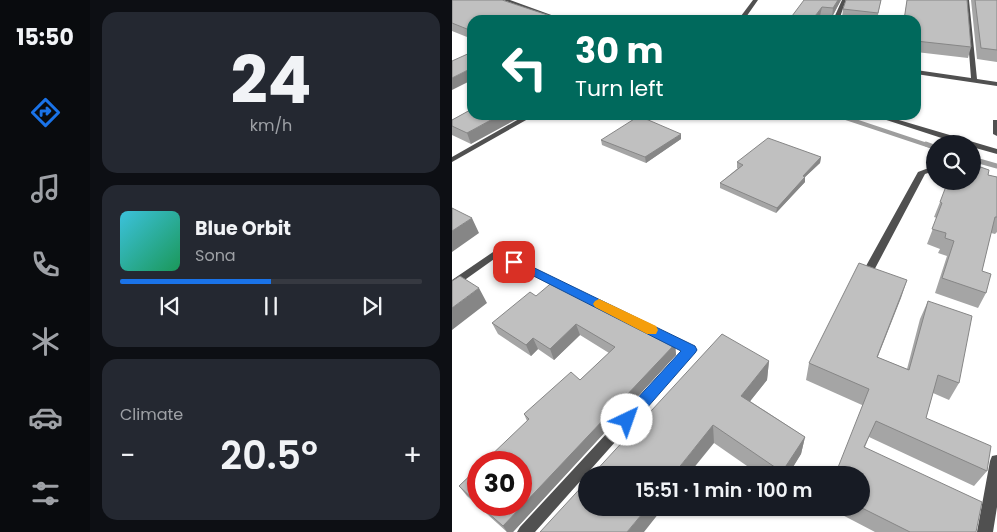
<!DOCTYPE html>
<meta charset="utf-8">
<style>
:root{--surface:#171b24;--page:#242831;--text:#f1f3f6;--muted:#9ea1a6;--line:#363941;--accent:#1a73e8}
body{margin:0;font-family:Poppins,sans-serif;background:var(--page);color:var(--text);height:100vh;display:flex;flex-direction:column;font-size:19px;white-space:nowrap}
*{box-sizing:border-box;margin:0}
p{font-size:16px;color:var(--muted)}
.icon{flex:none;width:28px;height:28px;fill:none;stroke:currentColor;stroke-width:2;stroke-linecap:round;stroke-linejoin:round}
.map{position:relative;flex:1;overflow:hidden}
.details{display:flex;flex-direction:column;gap:12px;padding:12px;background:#0d0f14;width:362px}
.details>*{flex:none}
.top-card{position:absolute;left:15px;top:15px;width:454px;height:105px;border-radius:15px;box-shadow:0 1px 4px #0004;background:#00695c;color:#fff;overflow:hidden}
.controls{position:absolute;left:474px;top:135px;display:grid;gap:10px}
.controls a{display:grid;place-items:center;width:55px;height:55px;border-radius:50%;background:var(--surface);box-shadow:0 1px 4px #0004;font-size:25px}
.speed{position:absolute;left:15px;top:451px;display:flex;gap:10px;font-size:25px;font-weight:700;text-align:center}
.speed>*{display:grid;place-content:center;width:65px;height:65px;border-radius:50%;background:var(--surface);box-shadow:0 1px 4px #0004;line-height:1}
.speed .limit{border:8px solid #d22;background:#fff;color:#111}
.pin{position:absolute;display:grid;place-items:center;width:42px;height:42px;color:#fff;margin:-21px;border-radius:10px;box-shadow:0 2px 8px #0006}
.me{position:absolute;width:55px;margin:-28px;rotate:42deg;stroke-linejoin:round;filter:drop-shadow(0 0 4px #0008)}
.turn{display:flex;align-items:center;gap:18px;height:105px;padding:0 25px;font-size:22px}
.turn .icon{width:65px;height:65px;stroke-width:2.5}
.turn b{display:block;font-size:35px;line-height:42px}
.big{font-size:38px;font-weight:600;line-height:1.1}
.details .widget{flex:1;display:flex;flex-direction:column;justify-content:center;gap:8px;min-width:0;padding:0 18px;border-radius:15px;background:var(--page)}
.details .dial{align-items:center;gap:0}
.dial b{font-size:65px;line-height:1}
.song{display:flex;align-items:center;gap:15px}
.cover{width:60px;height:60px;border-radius:8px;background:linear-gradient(135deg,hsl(190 70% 55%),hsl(150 70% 35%))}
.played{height:5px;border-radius:2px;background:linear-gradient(90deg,var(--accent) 50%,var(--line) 50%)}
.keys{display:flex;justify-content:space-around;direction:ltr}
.heat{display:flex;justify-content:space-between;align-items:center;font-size:28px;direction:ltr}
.trip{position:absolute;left:126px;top:466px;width:292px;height:50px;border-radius:25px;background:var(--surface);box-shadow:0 1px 4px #0004;font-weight:600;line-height:50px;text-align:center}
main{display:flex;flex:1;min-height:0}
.dock{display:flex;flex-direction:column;width:90px;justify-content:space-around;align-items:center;background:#090b0e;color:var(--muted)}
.dock .icon{width:35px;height:35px}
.dock .on{color:var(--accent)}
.dock b{font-size:22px;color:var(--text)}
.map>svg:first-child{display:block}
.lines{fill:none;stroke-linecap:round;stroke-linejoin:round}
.stream-far1{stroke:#9e9e9e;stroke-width:4}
.stream{stroke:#9e9e9e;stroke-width:5}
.lane{fill:#505050;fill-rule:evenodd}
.street{fill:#505050;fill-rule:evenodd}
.wall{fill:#a5a5a5}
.shaded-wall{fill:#868686}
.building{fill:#c0c0c0;stroke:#868686}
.route{fill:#1a73e8;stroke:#114b97}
.slow{fill:#f59e0b}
</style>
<main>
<nav class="dock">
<b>15:50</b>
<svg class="icon on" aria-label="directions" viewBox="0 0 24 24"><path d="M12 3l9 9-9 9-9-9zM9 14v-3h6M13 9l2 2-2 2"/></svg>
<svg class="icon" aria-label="music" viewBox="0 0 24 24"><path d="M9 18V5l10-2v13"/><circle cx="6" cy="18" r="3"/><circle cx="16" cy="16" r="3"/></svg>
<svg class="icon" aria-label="phone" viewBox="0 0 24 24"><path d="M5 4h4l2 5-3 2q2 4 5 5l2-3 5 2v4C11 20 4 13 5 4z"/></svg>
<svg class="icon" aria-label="climate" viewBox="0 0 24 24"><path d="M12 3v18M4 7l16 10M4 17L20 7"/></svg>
<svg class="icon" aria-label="car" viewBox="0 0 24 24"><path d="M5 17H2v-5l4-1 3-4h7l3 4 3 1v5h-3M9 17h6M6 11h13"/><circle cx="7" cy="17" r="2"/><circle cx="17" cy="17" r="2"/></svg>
<svg class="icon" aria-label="filters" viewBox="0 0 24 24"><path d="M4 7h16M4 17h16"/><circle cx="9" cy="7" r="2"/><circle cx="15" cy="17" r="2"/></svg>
</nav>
<section class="details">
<div class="widget dial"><b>24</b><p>km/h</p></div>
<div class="widget">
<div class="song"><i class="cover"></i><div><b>Blue Orbit</b><p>Sona</p></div></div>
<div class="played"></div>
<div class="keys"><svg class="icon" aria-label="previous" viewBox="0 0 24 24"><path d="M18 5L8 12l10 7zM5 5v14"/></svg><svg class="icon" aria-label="pause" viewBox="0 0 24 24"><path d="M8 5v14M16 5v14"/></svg><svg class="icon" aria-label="next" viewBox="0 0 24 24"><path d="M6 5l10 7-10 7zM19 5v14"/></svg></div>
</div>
<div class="widget"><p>Climate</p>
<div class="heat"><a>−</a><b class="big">20.5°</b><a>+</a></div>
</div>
</section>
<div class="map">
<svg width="545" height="532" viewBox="0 0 545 532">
<rect width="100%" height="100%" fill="#fff"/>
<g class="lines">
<path class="stream-far1" d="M385 115 478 146"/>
<path class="stream" d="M474 144 482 147
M520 159 545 166"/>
<path class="lane" d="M301 0H306L292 20H286Z
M541 120H545V136L541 134Z
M482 166V171L473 174 418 278H410L409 275 466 172Z"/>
<path class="street" d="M51 0H58L113 20H105Z
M390 0H394L387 20H381Z
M513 0H517L525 79 545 82V86L464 74V70L519 78Z
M74 115H83L0 162V157Z
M419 115H430L545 149V154L520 147V144H508Z
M44 250 243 347 245 350 83 532H65L68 527 231 351 45 257 0 289V280Z
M545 455V507L541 532H525L538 461 540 456Z"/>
</g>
<path class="wall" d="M0 0 20 20V39L0 31Z
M352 0H389L380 17 368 16Z
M429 0 425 20H403L390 18 391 9Z
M455 0H515L519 47 516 58 464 52V20H452Z
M519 0H545V62L525 59Z
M20 109 19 144 0 135V120Z
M229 139 194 163 150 145 149 140Z
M369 157 368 163 353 177V182L324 213 268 188V183L286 168H285V162Z
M536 175 545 177V232L543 234 539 233 530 271 534 293 526 308 483 293 495 256 486 253 488 249 475 244 485 218 482 217 488 202Z
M455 280 425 357 455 369 468 319 476 301 507 383 497 400 481 393 474 418 535 471 522 486 417 437 413 447 524 532H423L377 508H410V405L354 380 357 363Z
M84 296 185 327 223 344 224 355 61 532H55L15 496 7 486 26 468V505H69L75 421 72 414 128 380 157 353 128 335 102 360 86 349 79 356 46 334 40 323Z
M317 361 315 380 298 401 353 437 349 454 336 475H308L262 443 140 475Z"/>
<path class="shaded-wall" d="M386 0H389L380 17 381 8Z
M370 7 368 16 366 20H360Z
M20 68V80L0 90V78Z
M48 115H72L19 144 15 133Z
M229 134V139L194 163 193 157Z
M369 157 368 163 353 177V182L324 213 325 208 351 176Z
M20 218 27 233 0 252V231Z
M455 280 449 298 419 374 425 357Z
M27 288 35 303 0 330V308Z
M124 324 128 335 102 360 98 349Z
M81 338 86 349 79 356 74 345Z
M223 344 224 355 61 532H55L51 526Z
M317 361 315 380 288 414 289 396Z
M261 425 262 443 236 475H221Z
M353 437 349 454 336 475H329L330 472Z
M195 508H211L192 532H175Z"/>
<path class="building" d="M0 0H50L111 20H20V31L0 23Z
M352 0H386L381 8 370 7 360 20H337Z
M394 0H429L426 13 391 9Z
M455 0H515L519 47 464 41V20H452Z
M523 0H545V50L529 48Z
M20 52V68L0 78V61Z
M20 109V115H48L15 133 0 126V120Z
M187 116 229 134 193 157 149 140Z
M316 138 369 157 351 176 353 177 325 208 268 183 291 165 285 162Z
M520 164 537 170 536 175 545 177V217H543L530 271 539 274 534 293 490 278 502 241 493 238 494 233 480 229 490 203 488 202 496 181H520Z
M0 208 20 218 0 231Z
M407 263 455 280 425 357 457 370 476 301 520 316 507 383 486 375 474 418 539 446 535 471 424 421 412 447 530 502 524 532H458L410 508V475H383L417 389 357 363Z
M8 276 27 288 0 308V281Z
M103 280 185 327 190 322 223 344 51 526 27 505H69V462H32L77 419 72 414 119 372 128 380 163 347 124 324 98 349 81 338 74 345 40 323 78 292 84 296Z
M270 334 317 361 289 396 353 437 330 472 261 425 221 475H140Z
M26 468V504L7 486Z
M135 481V508H195L175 532H88Z"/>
<path class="route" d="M62 258 243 346 245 350 243 353 180 425 175 427 170 425 168 420 170 415 229 351 58 264 56 262Z"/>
<path class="slow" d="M147 299 204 326 206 330 204 334H195L143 307 141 304 143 301Z"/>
</svg>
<div class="controls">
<a><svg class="icon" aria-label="search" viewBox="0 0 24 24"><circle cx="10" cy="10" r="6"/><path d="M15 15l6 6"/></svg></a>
</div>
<div class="speed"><div class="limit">30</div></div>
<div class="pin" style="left:62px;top:262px;background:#d93025"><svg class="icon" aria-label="arrive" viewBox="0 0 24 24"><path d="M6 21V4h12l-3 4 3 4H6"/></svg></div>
<svg class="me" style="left:175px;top:420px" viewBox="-20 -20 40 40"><circle r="19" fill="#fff"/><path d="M0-13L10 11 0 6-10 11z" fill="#1a73e8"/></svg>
<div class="trip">15:51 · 1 min · 100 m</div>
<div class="top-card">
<div class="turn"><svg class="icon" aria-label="left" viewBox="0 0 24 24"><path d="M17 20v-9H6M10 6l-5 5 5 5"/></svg><div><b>30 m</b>Turn left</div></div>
</div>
</div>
</main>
